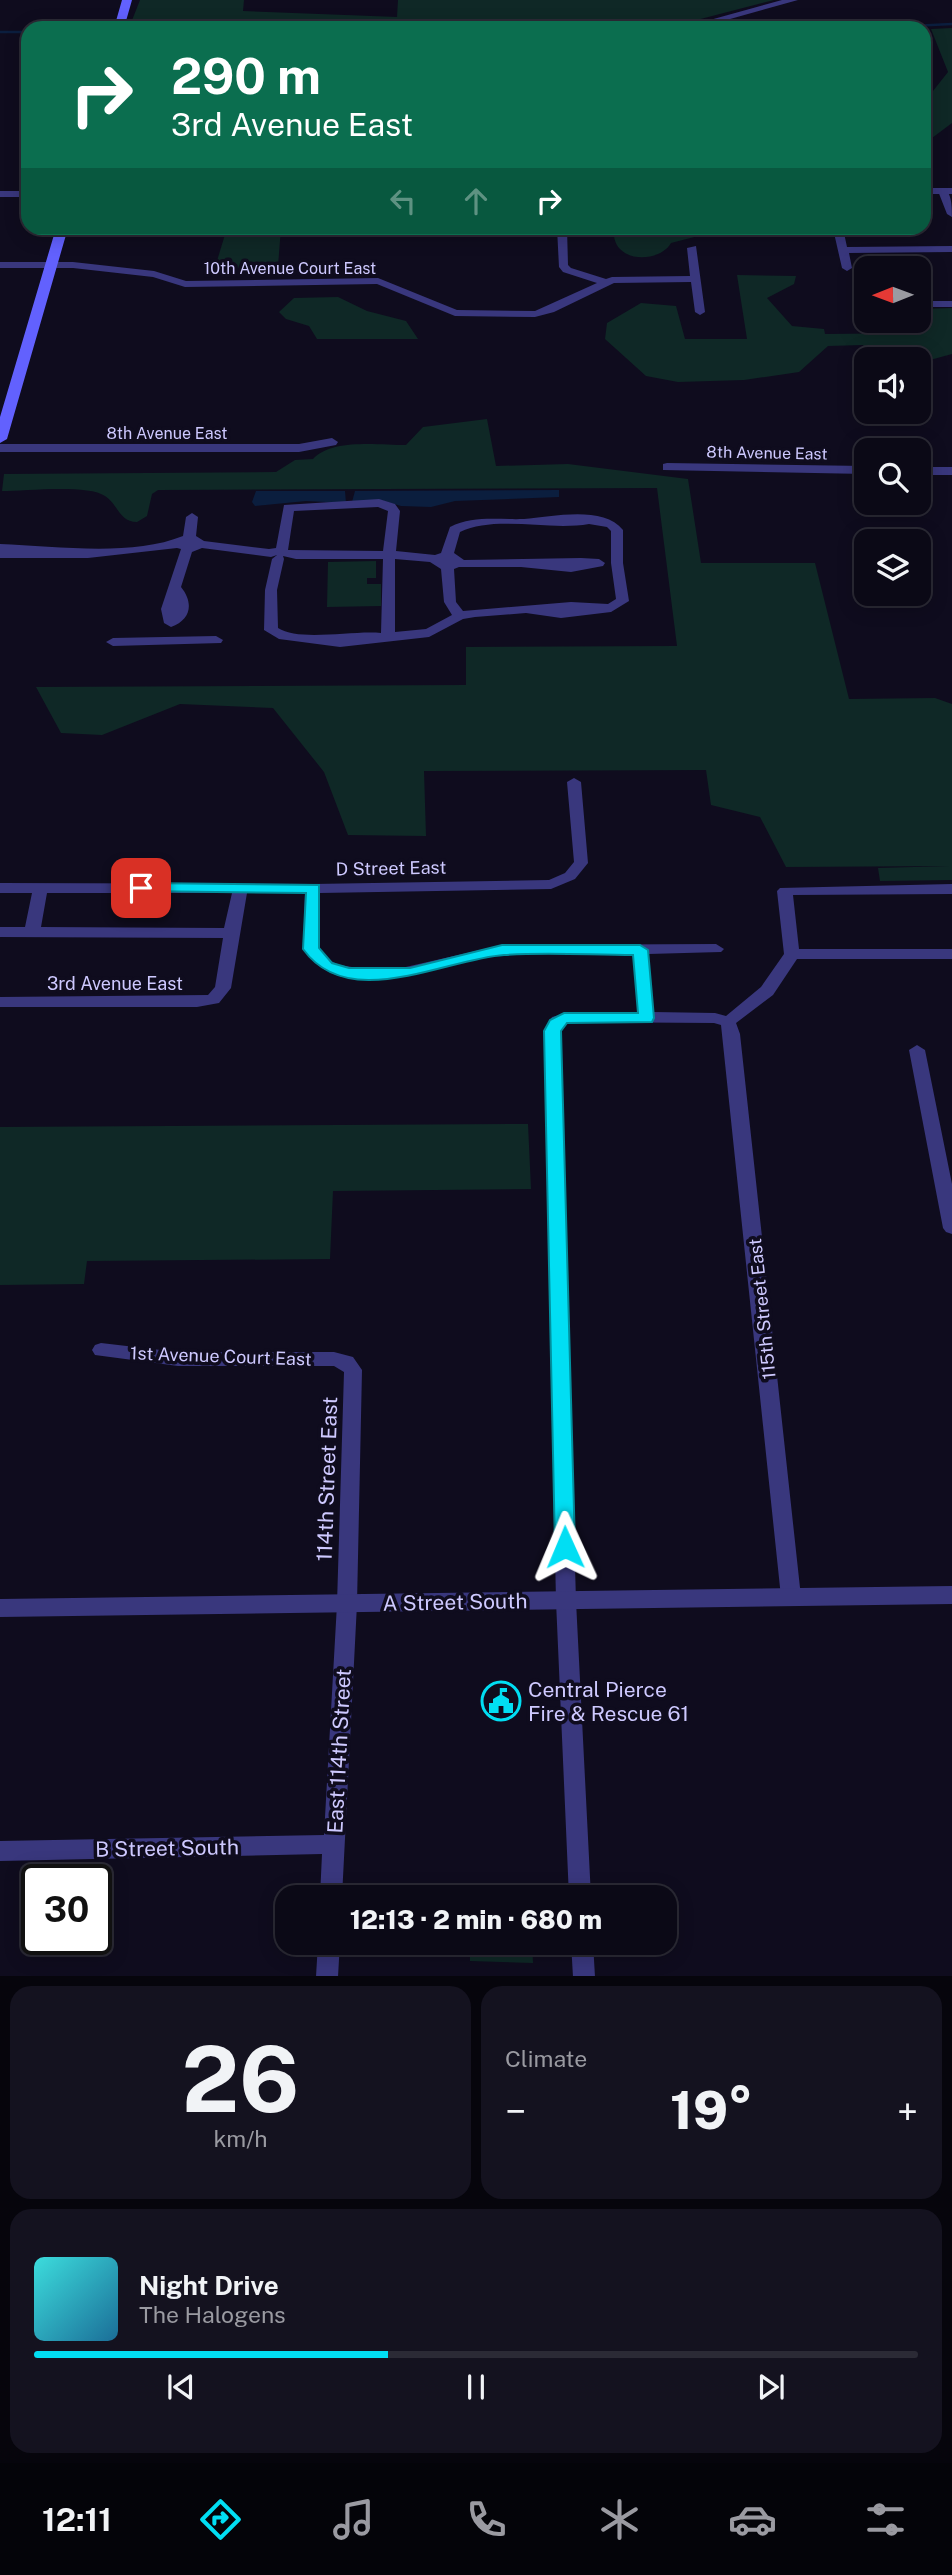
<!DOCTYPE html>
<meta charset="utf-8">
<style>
:root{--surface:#0b0916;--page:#14121f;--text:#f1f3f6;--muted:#9a9aa1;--line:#2b2a35;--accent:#01def3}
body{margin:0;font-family:"Public Sans",sans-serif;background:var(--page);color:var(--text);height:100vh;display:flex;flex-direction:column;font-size:26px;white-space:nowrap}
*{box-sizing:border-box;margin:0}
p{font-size:23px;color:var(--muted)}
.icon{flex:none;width:38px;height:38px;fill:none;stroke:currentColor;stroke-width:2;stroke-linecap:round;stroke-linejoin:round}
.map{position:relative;height:1976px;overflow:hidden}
.details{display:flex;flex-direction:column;gap:10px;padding:10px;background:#06050c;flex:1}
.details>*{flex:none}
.guide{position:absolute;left:21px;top:21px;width:910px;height:214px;border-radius:21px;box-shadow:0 4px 18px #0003,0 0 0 2px var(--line);background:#0b6e4f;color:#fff;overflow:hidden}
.needle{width:46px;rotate:269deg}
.controls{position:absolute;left:854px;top:256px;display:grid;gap:14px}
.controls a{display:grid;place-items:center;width:77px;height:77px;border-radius:14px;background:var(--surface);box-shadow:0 4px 18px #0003,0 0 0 2px var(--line);font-size:35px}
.speed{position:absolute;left:21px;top:1864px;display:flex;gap:14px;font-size:35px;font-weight:700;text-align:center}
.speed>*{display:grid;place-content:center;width:91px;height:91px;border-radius:50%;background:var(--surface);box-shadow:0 4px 18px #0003,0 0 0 2px var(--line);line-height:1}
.speed .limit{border:4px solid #111;border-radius:10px;background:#fff;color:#111}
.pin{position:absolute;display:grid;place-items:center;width:60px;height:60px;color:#fff;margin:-30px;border-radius:14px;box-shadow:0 4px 10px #0006}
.me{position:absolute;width:77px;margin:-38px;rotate:359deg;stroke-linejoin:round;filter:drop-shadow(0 0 5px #0008)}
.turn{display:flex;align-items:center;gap:24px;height:147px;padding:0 35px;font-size:32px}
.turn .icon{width:91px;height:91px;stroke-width:2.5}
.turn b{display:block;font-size:49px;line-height:60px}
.lanes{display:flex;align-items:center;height:66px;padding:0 35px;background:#0003;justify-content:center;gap:35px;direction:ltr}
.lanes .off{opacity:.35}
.big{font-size:52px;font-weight:800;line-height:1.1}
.details .card{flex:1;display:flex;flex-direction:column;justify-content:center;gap:10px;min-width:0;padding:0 24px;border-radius:21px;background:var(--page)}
.details .dial{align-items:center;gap:0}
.dial b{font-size:91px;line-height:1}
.song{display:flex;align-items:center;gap:21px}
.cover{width:84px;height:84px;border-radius:10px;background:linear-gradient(135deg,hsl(180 70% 55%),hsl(200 70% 35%))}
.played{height:7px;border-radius:4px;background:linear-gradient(90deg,var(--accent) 40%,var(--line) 40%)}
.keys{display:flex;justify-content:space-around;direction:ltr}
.heat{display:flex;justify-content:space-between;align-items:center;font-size:38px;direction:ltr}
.details .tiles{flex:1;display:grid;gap:10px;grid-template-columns:1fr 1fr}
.card:last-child{grid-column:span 2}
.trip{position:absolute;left:275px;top:1885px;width:402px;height:70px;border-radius:21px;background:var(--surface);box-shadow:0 4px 18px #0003,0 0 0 2px var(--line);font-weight:800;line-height:70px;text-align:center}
.tabs{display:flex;height:112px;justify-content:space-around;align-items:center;background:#040409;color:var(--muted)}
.tabs .icon{width:49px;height:49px}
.tabs .on{color:var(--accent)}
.tabs b{font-size:32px;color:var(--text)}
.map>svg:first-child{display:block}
.green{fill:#0f2826}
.water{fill:#0b1e3e}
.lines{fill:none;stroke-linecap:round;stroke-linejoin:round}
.stream{stroke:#0b1e3e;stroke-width:2.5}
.minor{fill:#39377d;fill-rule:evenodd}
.tertiary{fill:#39377d;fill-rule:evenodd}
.secondary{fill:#6261fe;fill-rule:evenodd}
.route{fill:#01def3;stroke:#01909e;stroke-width:2}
.labels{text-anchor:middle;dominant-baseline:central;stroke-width:7;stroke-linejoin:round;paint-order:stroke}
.far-street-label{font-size:16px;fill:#cec9ff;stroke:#0f0c1e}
.street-label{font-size:18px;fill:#cec9ff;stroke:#0f0c1e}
.near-street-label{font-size:21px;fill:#cec9ff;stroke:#0f0c1e}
.near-poi-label{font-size:21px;fill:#cec9ff;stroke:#0f0c1e;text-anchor:start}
</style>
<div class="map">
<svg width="952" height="1977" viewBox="0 0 952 1977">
<rect width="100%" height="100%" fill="#0f0c1e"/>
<path class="green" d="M140 0H244L243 11 397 17 398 0H774L666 28H129Z
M952 28V123L924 144V96H929L948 72 931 29Z
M227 228H281L278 266 288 274H213Z
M613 228H705L706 230 702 235 671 243C663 258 633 263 620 249 614 243 614 236 613 228Z
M737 275 796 276 794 284 767 298 792 326 824 329 825 334 924 333 919 309 952 308V354L919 363V359H869L863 345 828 346 799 372 744 380 678 382 646 376 605 339 607 323 641 303 676 306 685 339H747Z
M338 297 367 311 406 321 418 339H317L309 326 286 319 279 312 294 298Z
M487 419 496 466 568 464 688 479 701 563H815L849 699 935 698 952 704V880L880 881 878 868 949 866 786 867 760 817 711 805 706 770 424 771 426 836 348 835 324 772 273 708 180 704 102 735 61 733 36 687 466 685V647L677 646 657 488 158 490 152 494 147 516 137 522C119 522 118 504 105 496 88 484 25 491 2 491L4 474 276 472 295 460 313 459C332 438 379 445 406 445L423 427Z
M376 561V578H367V584H381V606L327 607 328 562Z
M528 1124 531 1189 333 1191 330 1259 87 1261 84 1284 0 1285V1127Z
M470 1943H532L533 1963 470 1961Z"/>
<path class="water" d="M559 490V497L455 501 431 507 401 506 381 500 352 502 355 491Z
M256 491H345L346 503 306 501 255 506 252 502Z"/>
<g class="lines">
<path class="stream" d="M272 28 522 21 609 28
M870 28 952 24
M0 32H28"/>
<path class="minor" d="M943 188C952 192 952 207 952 217L947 214 938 191Z
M557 228H567L568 265 571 268 606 279 612 277 690 276 687 248 696 246 705 312 700 315 695 312 691 282 614 283 554 312 535 317 455 316 377 284 185 287 153 277 73 268H0V262H73L154 271 186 281 378 278 457 310 535 311 597 283 563 272 559 267Z
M839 230 844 233 847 247 952 246V252L849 253 852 268 847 271 842 268 834 233Z
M919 301H952V307H919Z
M332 438 338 442 336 445 299 452H0V444H299Z
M667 463 866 466V474L663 470V464Z
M919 467H952V475H919Z
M379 499 395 504 400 511 396 551 435 555 441 553 450 527C474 515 498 520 524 519 552 517 603 505 623 530V563L629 601 611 612 561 618 526 613 475 617 463 619 429 637 340 647 279 639 264 630 265 590 272 559 277 555 271 557 202 548 192 552 181 587C194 603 191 620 171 627L164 623 161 609 181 549 177 548 88 558H0V544C56 546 131 557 183 536L186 517 192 513 198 517 196 536 204 541 269 549 276 548 284 505ZM378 507 388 511 383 551 288 550 294 511ZM589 524 607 527 611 531V563L616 599 608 604 571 602 463 611 456 602 454 569 459 567H521L571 572 603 566 605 563 599 559 581 558 464 560 454 553 460 532C495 515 549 531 589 524ZM283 556 296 559H383L381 633C354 630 299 642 278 628L277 590 284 559ZM395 559 430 562 441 569 444 602 452 615 426 629 395 632Z
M216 636 223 640 221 643 113 646 106 642 113 638Z
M574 778 581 782 588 863 575 879 551 889 320 893 319 949 325 958 339 965 365 969H397L502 945 716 944 724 949 721 952 648 954 653 1012 715 1013 726 1016 761 987 784 954 777 891 780 888 952 884V894L793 895 799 949H952V959H797L773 995 736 1023 740 1034 801 1597 798 1603 791 1605 784 1603 781 1597 721 1025 714 1023 572 1022 564 1025 560 1031 576 1601 591 1897H569L556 1601 544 1031 552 1017 572 1012H638L633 954C590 954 547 952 504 955 446 959 347 1013 303 949L305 893H247L231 988 219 1003 197 1007H0V997L208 995 215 987 223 938 0 937V927H25L32 893H0V883L313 884 549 880 565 873 574 862 567 782ZM47 893H232L224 928 41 927Z
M917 1045 925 1050 952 1184V1234L946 1232 943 1228 909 1050Z
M101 1343 178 1352H334L353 1357 362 1370 357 1604 342 1897H320L322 1854 0 1861V1841L324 1835 337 1604 344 1372 334 1366H178L95 1355 92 1350 95 1345Z
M318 1942H340L338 1977H316Z
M571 1942H593L595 1977H573Z"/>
<path class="tertiary" d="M782 0H798L698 28H681Z
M924 188H952V194H924Z
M0 191H28V197H0Z
M952 1586V1604L0 1617V1599Z"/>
<path class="secondary" d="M122 0H132L124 28H114Z
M56 228H68L7 439 0 443V417Z"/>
</g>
<path class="route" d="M141 883 319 885V948L332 963 349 968H410L502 945H640L648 950 654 1018 652 1022 567 1023 561 1031 575 1547 572 1553H558L555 1547 544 1031 550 1020 564 1013H638L633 955C590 955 547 952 504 955 445 959 349 1013 303 949L306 893 136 891V885Z"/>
<defs>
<symbol id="civic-ring" viewBox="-11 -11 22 22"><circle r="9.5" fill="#0f0c1e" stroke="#01def3" stroke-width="1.5"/><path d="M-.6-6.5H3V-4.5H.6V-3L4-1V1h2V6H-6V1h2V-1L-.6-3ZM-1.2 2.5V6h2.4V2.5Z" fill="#01def3"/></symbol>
</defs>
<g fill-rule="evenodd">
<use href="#civic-ring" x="479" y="1679" width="44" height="44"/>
</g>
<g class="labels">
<g class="far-street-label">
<text x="290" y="268">10th Avenue Court East</text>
<text x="167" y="433">8th Avenue East</text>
<text transform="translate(767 453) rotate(1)">8th Avenue East</text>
</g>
<g class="street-label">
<text transform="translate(391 868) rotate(-1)">D Street East</text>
<text x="115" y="983">3rd Avenue East</text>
<text transform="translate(762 1309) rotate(-96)">115th Street East</text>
<text transform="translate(221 1356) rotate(2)">1st Avenue Court East</text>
</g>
<g class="near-street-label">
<text transform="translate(327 1479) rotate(-88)">114th Street East</text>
<text transform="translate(455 1602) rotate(-1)">A Street South</text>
<text transform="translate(339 1751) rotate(-87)">East 114th Street</text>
<text transform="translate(167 1848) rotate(-1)">B Street South</text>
</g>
<g class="near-poi-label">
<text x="528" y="1689">Central Pierce<tspan x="528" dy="24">Fire &amp; Rescue 61</tspan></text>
</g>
</g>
</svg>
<div class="controls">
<a><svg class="needle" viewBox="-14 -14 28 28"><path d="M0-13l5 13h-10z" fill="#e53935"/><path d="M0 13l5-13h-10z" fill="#9a9aa1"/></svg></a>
<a><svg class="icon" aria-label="sound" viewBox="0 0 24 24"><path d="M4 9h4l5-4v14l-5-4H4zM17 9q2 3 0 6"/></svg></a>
<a><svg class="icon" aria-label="search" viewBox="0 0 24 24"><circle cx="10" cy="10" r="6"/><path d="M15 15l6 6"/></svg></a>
<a><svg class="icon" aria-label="layers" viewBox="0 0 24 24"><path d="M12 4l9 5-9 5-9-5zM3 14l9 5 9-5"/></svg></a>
</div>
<div class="speed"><div class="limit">30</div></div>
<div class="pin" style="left:141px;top:888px;background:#d93025"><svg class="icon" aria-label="arrive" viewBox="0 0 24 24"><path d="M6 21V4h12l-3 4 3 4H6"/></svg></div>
<svg class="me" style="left:565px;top:1547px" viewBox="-20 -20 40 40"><path d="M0-17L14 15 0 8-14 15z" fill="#01def3" stroke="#fff" stroke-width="4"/></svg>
<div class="trip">12:13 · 2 min · 680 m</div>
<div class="guide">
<div class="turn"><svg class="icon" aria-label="right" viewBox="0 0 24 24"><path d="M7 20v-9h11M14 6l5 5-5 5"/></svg><div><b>290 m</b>3rd Avenue East</div></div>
<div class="lanes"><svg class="icon off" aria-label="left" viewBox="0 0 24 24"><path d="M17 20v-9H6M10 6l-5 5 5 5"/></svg><svg class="icon off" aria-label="ahead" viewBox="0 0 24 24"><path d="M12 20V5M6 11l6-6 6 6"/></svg><svg class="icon" aria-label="right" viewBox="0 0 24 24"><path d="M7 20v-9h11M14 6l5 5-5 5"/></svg></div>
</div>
</div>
<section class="details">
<div class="tiles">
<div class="card dial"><b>26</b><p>km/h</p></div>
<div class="card"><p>Climate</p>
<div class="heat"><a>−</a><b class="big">19°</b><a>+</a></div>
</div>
<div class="card">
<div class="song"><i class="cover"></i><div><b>Night Drive</b><p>The Halogens</p></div></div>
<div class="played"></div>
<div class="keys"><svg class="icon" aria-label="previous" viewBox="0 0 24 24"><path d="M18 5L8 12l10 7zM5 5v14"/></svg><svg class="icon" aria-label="pause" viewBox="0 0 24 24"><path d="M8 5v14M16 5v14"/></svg><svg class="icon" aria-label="next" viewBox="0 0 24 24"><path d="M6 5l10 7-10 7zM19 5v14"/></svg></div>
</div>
</div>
</section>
<nav class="tabs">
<b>12:11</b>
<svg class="icon on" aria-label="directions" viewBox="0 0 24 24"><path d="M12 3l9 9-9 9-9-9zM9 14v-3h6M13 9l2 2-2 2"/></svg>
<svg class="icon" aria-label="music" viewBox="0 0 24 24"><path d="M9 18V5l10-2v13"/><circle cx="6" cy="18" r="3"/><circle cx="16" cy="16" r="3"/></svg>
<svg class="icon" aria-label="phone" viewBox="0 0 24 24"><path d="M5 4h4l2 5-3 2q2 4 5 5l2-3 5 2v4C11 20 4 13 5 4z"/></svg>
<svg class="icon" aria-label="climate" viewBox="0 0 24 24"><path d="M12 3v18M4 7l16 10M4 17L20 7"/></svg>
<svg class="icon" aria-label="car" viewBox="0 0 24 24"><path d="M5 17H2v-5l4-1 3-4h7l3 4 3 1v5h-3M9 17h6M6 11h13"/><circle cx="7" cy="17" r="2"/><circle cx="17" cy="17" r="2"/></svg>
<svg class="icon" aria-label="filters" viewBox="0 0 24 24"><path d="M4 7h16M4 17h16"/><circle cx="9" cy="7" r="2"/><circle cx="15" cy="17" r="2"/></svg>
</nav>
